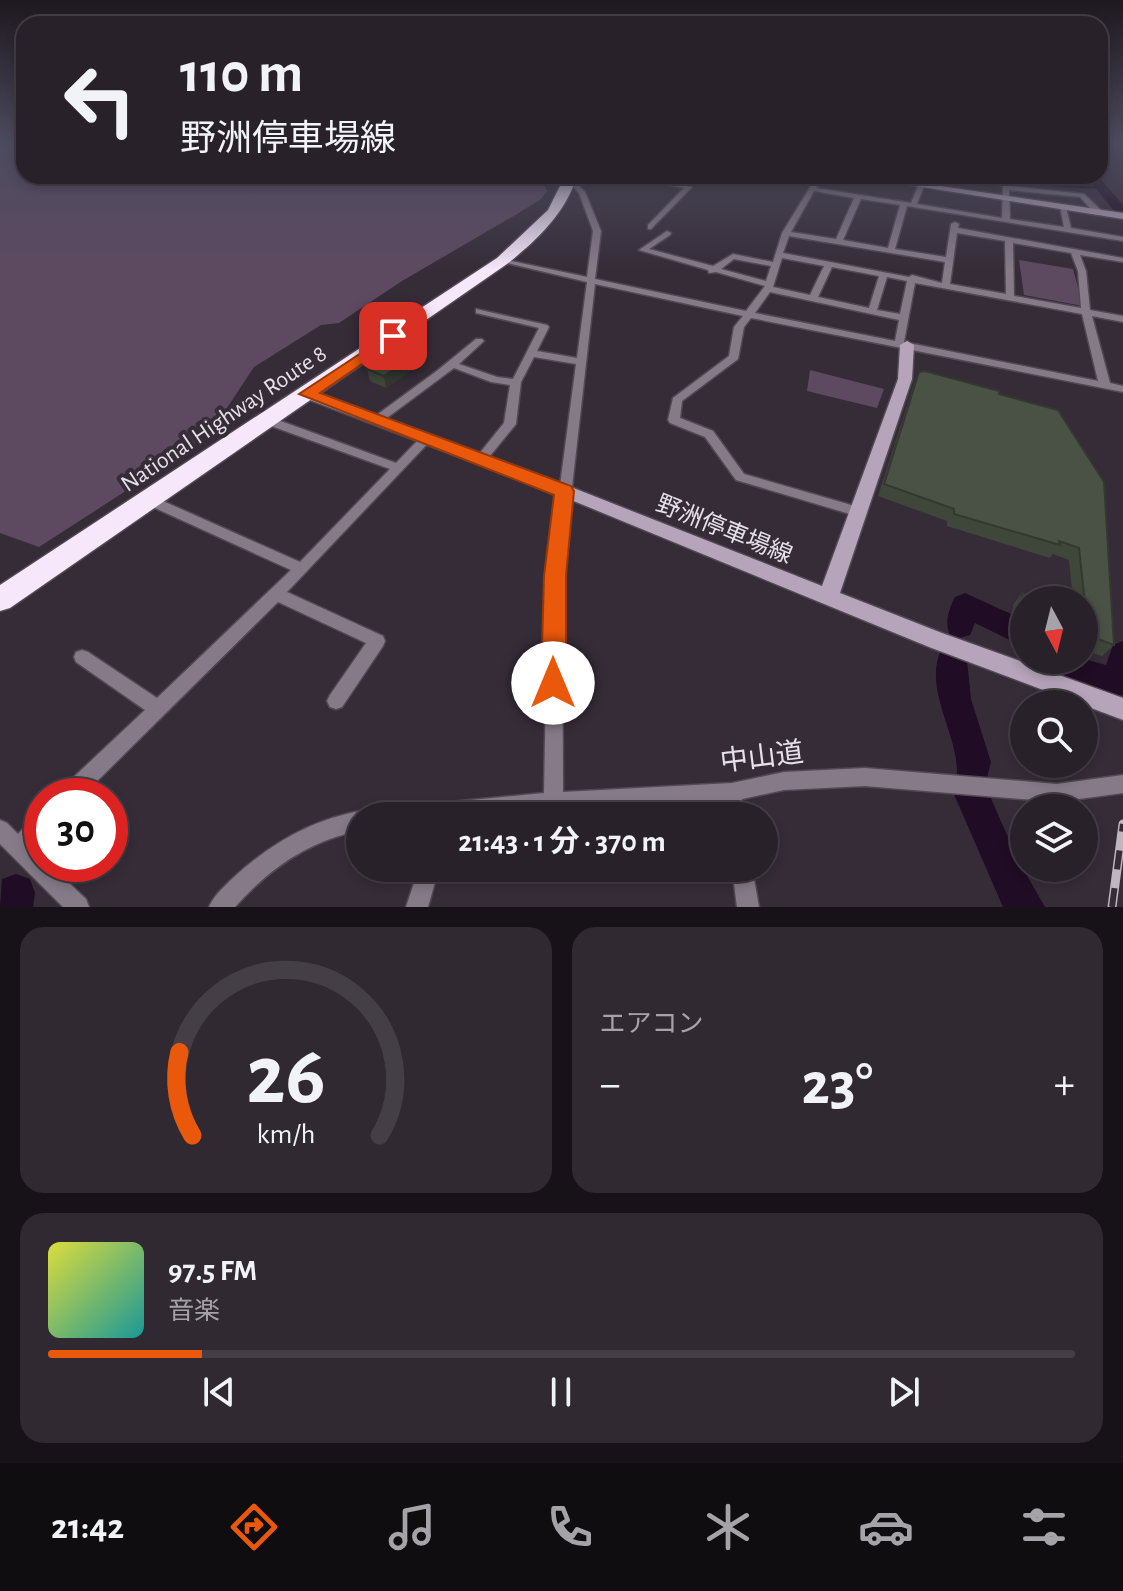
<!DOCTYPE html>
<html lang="ja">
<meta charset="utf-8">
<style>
:root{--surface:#28212a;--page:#302932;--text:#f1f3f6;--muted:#a5a3a8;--line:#443e47;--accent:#ea580c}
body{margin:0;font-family:"Alegreya Sans","Noto Sans JP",sans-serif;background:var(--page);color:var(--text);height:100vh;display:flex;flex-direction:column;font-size:30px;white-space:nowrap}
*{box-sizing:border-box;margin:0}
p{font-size:26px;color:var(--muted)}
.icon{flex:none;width:44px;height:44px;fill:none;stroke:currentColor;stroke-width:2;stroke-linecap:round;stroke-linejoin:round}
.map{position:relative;height:907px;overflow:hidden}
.side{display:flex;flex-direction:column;gap:20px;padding:20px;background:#161217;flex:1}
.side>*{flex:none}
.hud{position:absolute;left:16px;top:16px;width:1092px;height:168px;border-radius:24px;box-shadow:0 4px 12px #0003,0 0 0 2px var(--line);background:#28212a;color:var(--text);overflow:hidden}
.needle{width:52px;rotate:173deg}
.tools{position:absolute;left:1010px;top:586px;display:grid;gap:16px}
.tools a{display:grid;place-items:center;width:88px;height:88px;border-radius:50%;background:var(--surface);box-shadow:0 4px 12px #0003,0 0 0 2px var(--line);font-size:40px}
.speed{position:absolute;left:24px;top:778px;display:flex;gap:16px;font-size:40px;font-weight:700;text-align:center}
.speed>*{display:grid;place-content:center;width:104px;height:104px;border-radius:50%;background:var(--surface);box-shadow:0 4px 12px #0003,0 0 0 2px var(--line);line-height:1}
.speed .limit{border:12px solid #d22;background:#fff;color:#111}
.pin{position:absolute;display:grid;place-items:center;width:68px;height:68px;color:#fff;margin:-34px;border-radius:16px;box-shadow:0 4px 12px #0006}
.me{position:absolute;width:88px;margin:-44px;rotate:0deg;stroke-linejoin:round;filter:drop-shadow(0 0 6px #0008)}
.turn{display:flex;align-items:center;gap:28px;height:168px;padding:0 32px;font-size:36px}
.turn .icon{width:104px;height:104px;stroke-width:2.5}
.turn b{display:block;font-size:56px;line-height:68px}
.big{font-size:60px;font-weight:700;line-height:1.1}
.side .card{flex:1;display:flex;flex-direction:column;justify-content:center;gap:12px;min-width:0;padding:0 28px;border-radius:24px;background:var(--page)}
.side .dial{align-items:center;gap:0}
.dial svg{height:208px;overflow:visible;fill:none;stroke:var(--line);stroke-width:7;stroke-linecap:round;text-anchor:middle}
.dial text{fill:var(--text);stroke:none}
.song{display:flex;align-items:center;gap:24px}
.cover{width:96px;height:96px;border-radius:12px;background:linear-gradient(135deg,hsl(60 70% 55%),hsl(180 70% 35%))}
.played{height:8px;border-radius:4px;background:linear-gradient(90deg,var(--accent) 15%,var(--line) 15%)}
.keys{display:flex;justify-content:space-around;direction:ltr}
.heat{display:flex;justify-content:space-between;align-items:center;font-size:44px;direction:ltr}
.side .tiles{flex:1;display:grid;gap:20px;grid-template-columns:1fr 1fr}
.card:last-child{grid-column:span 2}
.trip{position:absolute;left:346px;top:802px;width:432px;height:80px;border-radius:40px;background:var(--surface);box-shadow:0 4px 12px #0003,0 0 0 2px var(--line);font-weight:700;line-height:80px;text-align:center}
.tab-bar{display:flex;height:128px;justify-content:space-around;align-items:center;background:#100d11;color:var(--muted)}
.tab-bar .icon{width:56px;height:56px}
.tab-bar .current{color:var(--accent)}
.tab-bar b{font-size:36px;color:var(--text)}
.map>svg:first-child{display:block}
.green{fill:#5d4a61}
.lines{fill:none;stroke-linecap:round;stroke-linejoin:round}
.stream-far1{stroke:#200c24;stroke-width:2}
.stream{stroke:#200c24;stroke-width:6}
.river{fill:#200c24;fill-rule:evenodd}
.street-casing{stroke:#524954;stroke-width:3}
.secondary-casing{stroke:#524954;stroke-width:3}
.highway-casing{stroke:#524954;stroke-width:3}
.street{fill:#867a88;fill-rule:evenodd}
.secondary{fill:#b6a4ba;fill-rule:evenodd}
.highway{fill:#f7e7fb;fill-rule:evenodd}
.rail-casing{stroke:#beb7c0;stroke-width:9}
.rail{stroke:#362c38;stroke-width:6;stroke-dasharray:19;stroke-linecap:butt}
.wall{fill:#3f473a}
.shaded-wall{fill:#333930}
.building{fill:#495244;stroke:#333930;stroke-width:2}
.route{fill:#ea580c;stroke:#983908;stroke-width:2}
.labels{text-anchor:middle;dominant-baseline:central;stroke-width:8;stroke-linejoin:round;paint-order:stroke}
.street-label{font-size:24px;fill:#e6e0e8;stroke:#362c38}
.near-street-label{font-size:28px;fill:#e6e0e8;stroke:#362c38}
</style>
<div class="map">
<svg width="1123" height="907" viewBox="0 0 1123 907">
<rect width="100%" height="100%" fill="#362c38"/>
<path class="green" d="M0 143H24V176H541L547 191 541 199 517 214 402 281 339 323 321 325 254 367 215 426 183 454 39 547 0 533Z
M1019 260 1073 269 1083 306 1024 295Z
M810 370 884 389 877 408 807 391Z"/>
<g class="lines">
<path class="stream-far1" d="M979 176 1011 183 1099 188"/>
<path class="stream" d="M1118 683 1123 688"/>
<path class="river" d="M1086 176H1098L1123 205V217L1118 216Z
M965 593 1024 620V647L975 623 970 635 960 638 950 635C944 622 949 609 955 597Z
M1123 641V695L1118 697C1093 690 1059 686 1047 660L1084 659 1106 665 1113 645Z
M952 647 963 650 967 660 971 699 991 762 985 785 1019 862 1045 907H1003L953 792C971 748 920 696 941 650Z
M16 874 30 879 35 893 33 907H0L2 879Z"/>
<defs>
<path id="street" d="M624 176H638L692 187 651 229H648V225L684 188Z
M817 176H823L816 188 911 203 918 186 921 184 924 186 917 204 1002 218 1003 186 965 176H976L1008 184 1009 186 1084 194 1102 211V215H1096L1080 197 1009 190 1010 219 1064 227 1060 207 1063 205 1066 207 1071 228 1123 237V241L907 206 895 249 946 257 951 224 955 222 959 224 958 228 1123 258V262L1080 255 1086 271 1090 310 1123 316V322L1092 316 1110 383 1123 386V392L751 318 744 327 738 359 682 401 680 418 713 431 744 474 865 509 867 512 865 515 860 517 736 480 705 437 670 423 668 420 673 398 729 356 734 327 743 316 595 284 562 576 563 792 732 783 784 772 865 768 1057 784 1123 775V793L1057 802 865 786 784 790 742 799 745 816H725L724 802 508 816H398L401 809 408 806 544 793 548 576 576 364 534 357 521 382 516 424 485 462 481 463 475 459 504 423 510 385 491 382 454 368 380 423H372L370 420 438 370 476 339H482L484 341 459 364 497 377 513 379 539 328 476 313V309L547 325 549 327 537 351 577 358 587 282 498 261 502 259 587 277 593 231 579 193 569 182V180H573L585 192 601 231 595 279 746 311 765 286 716 272 709 273 708 270 639 250 667 231 671 233 670 235 649 249 713 266 733 254 773 262 782 233ZM814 191 854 198 836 239 791 232ZM861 199 900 205 888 248 843 240ZM957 233 1005 241 1006 294 950 284ZM789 236 945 262 942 283 912 275 909 277 783 253ZM1013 243 1071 253 1078 271 1081 308 1014 296ZM782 258 824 266 810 295 773 287ZM734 259 771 266 766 281 721 269ZM832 267 879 276 869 308 818 297ZM887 277 907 281 900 314 877 310ZM915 283 1082 314 1098 381 904 342ZM770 292 899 320 895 341 755 313Z
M267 416 396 463 422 436 426 435 432 439 287 592 383 636 385 641 383 646 342 707 336 709 330 707 327 701 330 695 366 643 278 602 82 796H58L61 789 145 710 76 662 74 657 76 652 82 650 88 652 157 698 291 570 144 503 143 500 144 497H154L300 562 390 469 263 423 261 420Z
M360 811 368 816H360V831C309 840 269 869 235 907H209C214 895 224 887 233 878 270 844 311 820 360 811Z
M42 813V837L32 848 42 857V864H49L86 899 89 907H63L0 844V820L7 823 18 834 35 816Z
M419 868H439L428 907H406Z
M732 868H752L759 907H737Z"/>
<path id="secondary" d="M852 176H873L1123 213V219Z
M907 341 914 345 912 379 840 593 942 633 1123 698V720L929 647 559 495 302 397 300 394 307 390 312 391 571 487 822 586 898 379 900 345Z"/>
<path id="highway" d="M565 176H577C565 214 537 240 507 264L10 608 0 611V585L497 258 548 210Z"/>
</defs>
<use href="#street" class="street-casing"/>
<use href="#secondary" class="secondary-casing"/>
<use href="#highway" class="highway-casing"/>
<use href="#street" class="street"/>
<use href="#secondary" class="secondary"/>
<use href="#highway" class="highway"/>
<defs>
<path id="rail" d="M1112 907 1123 824"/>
</defs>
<use href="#rail" class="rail-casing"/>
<use href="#rail" class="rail"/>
</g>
<path class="wall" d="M414 355 416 367 386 388 370 381 367 369Z
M919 372 1058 410 1114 645 1102 656 1084 650V600H1073L1069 560 1053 554 1050 558 947 526V521L878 496 914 384Z
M1022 593 1024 600V627L1012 622 1013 605Z"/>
<path class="shaded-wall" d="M414 355 416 367 386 388 384 376Z"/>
<path class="building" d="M398 349 414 355 384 376 367 369Z
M925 371 999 391V394L1058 410 1104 482 1114 645 1084 634V622H1087L1079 548 1059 541 1060 545 954 514V509L884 484 919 372Z
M1022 593 1040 600H1024V611L1021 610Z"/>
<linearGradient id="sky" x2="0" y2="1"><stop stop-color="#1e181f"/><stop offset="0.53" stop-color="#4c4b5e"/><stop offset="1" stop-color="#4c4b5e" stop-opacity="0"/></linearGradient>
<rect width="1123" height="270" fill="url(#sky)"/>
<path class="route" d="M393 332 400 336 398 339 320 393 571 486 574 491 566 576V683L562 691 553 695 544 691 541 683 544 576 554 495 299 394Z"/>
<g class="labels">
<g class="street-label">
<text transform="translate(224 419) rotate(-34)">National Highway Route 8</text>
<text transform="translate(724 530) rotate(22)">野洲停車場線</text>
</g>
<g class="near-street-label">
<text transform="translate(762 758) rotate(-7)">中山道</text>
</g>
</g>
</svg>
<div class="tools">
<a><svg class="needle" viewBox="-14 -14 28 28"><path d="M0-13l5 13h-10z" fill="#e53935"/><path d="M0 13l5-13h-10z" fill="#a5a3a8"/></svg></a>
<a><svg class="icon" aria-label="search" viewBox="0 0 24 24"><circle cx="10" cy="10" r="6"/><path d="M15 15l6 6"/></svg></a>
<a><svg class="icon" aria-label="layers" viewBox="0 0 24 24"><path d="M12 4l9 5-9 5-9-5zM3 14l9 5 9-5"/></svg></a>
</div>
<div class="speed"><div class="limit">30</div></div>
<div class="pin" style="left:393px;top:336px;background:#d93025"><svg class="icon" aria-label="arrive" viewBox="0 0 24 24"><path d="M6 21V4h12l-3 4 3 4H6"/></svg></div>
<svg class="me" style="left:553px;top:683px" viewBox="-20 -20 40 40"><circle r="19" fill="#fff"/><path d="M0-13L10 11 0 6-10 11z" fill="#ea580c"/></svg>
<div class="trip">21:43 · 1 分 · 370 m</div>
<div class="hud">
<div class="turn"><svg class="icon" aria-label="left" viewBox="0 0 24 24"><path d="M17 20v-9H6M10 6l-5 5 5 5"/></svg><div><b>110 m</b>野洲停車場線</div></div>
</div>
</div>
<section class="side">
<div class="tiles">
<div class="card dial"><svg viewBox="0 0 100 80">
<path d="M14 69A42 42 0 1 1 86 69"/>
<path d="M14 69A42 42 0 0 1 9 37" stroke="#ea580c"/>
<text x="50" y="56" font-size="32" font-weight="700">26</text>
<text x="50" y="72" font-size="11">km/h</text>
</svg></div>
<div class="card"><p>エアコン</p>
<div class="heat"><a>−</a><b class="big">23°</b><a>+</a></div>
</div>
<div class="card">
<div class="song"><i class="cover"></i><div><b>97.5 FM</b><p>音楽</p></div></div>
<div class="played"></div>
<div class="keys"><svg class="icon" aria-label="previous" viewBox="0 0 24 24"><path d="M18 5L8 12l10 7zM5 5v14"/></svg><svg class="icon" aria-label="pause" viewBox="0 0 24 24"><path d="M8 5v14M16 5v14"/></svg><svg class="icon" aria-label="next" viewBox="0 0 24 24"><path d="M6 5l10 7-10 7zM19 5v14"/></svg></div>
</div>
</div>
</section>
<nav class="tab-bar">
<b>21:42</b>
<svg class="icon current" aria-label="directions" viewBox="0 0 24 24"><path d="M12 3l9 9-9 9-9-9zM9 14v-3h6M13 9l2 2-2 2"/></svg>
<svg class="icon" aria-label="music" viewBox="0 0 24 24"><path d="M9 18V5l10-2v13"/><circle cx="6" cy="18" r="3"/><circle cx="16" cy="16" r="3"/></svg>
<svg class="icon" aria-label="phone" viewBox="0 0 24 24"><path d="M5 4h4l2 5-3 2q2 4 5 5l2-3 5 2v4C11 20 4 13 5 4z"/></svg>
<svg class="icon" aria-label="climate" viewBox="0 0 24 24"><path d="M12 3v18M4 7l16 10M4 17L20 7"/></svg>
<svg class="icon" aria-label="car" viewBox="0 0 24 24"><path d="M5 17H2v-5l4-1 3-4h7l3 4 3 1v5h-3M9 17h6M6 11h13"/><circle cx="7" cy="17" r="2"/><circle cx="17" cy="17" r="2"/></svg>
<svg class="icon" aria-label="filters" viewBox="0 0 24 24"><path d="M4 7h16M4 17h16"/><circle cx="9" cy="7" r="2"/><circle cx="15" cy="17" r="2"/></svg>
</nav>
